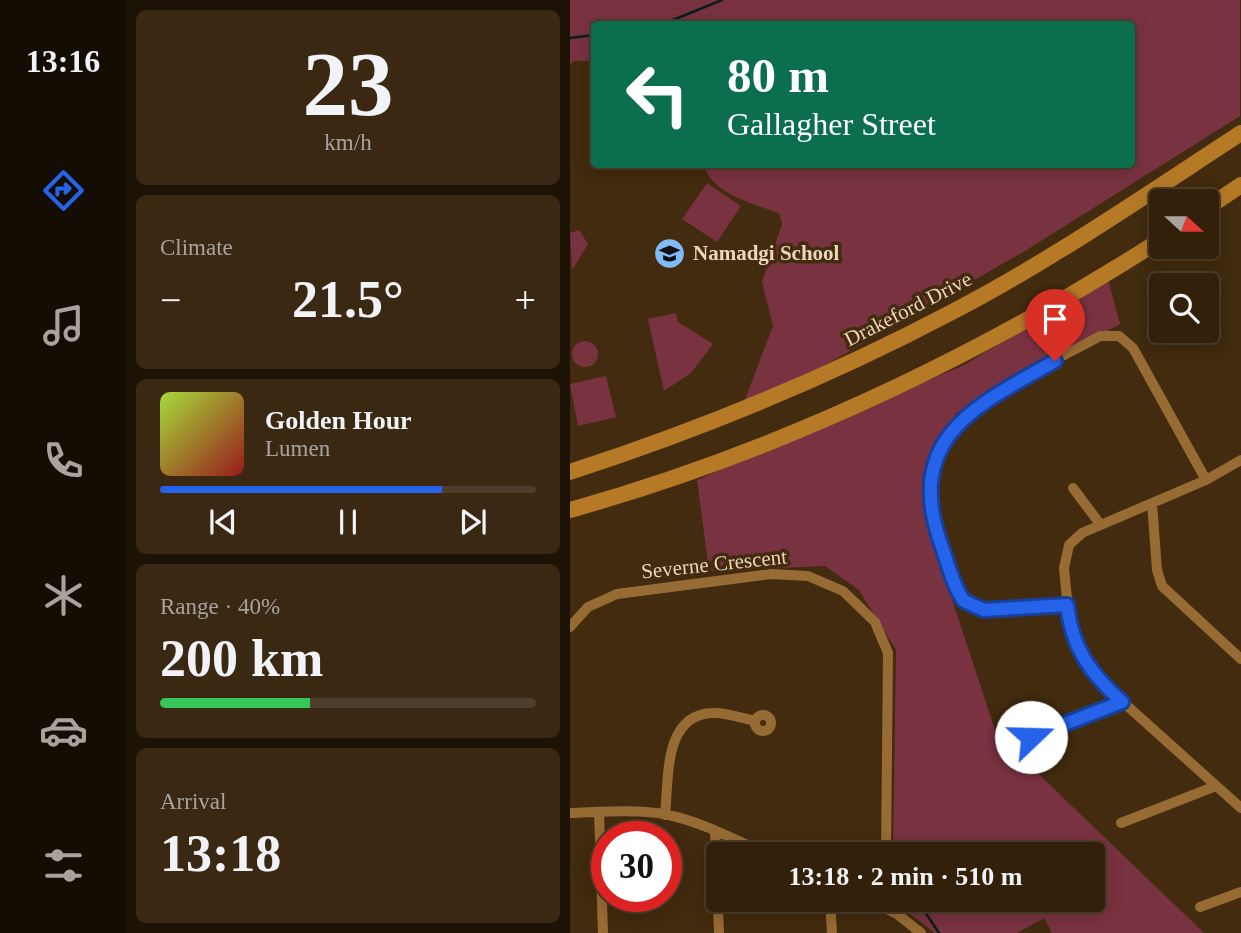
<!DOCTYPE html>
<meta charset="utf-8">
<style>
:root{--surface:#32200a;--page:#3a2813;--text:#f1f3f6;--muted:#a8a39c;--line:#4d3e2b;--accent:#2563eb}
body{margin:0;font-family:"Times New Roman",serif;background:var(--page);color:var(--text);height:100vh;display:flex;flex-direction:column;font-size:26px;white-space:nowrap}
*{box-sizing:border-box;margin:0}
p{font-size:23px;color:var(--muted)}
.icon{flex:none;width:38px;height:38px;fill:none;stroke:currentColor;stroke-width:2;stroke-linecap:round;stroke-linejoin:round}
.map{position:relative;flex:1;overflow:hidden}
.details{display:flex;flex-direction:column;gap:10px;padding:10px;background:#1c1206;width:444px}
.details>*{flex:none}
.banner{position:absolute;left:21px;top:21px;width:544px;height:147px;border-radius:7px;box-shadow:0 4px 18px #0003,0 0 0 2px var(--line);background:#0b6e4f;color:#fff;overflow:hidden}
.needle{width:46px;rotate:111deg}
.buttons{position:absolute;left:579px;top:189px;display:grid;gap:14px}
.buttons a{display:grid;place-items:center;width:70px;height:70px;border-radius:7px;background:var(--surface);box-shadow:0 4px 18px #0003,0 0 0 2px var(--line);font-size:35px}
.speed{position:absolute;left:21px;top:821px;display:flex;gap:14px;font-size:35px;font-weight:700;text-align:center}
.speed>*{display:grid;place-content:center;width:91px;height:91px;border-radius:50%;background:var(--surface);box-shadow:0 4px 18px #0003,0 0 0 2px var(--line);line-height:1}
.speed .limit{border:10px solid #d22;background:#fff;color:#111}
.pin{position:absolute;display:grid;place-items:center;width:60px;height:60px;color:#fff;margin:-72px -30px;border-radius:50% 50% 50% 0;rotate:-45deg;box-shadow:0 0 7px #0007}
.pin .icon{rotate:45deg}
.me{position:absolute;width:77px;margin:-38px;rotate:69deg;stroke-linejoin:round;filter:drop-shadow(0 0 5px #0008)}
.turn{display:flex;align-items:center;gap:24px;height:147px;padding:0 21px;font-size:32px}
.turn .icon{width:91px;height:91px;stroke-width:2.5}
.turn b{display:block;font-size:49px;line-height:60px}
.big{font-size:52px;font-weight:700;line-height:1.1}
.details .tile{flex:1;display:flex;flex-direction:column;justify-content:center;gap:10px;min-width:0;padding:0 24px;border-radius:10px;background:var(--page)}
.details .dial{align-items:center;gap:0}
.dial b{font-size:91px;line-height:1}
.song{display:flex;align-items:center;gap:21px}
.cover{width:84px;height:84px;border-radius:10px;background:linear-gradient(135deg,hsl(80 70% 55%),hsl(0 70% 35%))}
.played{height:7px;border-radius:4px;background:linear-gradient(90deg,var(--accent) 75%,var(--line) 75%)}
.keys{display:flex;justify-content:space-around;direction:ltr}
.heat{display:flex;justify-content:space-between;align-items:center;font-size:38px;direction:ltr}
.charge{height:10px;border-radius:5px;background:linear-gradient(90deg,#34c759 40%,var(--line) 0)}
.trip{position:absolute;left:136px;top:842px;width:399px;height:70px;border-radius:7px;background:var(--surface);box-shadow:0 4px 18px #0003,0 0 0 2px var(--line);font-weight:700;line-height:70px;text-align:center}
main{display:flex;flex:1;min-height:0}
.tabs{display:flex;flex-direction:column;width:126px;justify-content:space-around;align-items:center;background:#140d04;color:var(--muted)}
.tabs .icon{width:49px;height:49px}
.tabs .active{color:var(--accent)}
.tabs b{font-size:32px;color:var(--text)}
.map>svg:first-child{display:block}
.green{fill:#793240}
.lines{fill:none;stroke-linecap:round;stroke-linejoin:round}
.stream{stroke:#0b1d1c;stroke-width:2.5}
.minor{stroke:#976b34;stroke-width:10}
.highway{stroke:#b67a26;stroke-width:16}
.route-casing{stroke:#184099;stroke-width:18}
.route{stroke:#2563eb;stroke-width:12}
.labels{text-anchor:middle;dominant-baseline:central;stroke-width:7;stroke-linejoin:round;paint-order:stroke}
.poi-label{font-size:21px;font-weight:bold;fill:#eed6bb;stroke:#422b0e;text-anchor:start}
.street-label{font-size:21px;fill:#eed6bb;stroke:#422b0e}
</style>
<main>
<nav class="tabs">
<b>13:16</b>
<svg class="icon active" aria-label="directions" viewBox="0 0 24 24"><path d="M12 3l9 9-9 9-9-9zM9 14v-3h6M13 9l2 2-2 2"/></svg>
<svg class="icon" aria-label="music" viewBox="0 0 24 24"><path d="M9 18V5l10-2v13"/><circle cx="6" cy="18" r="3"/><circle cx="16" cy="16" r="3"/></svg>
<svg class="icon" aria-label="phone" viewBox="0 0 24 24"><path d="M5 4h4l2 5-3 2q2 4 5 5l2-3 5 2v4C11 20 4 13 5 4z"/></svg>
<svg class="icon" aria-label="climate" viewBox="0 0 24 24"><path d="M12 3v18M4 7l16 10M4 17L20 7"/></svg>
<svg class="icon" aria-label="car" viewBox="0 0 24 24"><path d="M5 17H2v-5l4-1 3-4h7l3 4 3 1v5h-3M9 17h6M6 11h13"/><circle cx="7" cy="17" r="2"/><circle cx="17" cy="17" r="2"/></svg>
<svg class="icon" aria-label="filters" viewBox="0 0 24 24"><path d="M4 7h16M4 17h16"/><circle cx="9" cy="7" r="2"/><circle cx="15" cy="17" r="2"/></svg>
</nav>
<section class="details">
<div class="tile dial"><b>23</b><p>km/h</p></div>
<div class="tile"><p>Climate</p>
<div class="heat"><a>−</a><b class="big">21.5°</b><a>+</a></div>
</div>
<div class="tile">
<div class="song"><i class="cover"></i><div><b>Golden Hour</b><p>Lumen</p></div></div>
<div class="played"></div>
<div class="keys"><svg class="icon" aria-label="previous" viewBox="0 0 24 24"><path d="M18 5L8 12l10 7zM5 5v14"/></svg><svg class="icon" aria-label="pause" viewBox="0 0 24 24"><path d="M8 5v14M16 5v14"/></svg><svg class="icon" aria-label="next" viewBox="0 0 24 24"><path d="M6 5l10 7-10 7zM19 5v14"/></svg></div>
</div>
<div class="tile"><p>Range · 40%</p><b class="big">200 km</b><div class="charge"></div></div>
<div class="tile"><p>Arrival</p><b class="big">13:18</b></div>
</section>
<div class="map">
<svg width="671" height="933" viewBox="0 0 671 933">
<rect width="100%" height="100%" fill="#422b0e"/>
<path class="green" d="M0 0H670V116L455 251 229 380 174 402 203 326 192 282 212 224 209 213C180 203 144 194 133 165L562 164V24H24V61H4L0 64Z
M137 183 171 206 147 242 112 219Z
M9 230 18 244 2 270 0 233Z
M538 279 550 324 386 413 356 473V520L426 733 634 933H482L474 918 447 933H365L322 900H523V854H323L326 650 289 590 255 566 139 571 127 480 394 365Z
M106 313 108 322 143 344 121 373 94 391 78 319Z
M2 354a13 13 0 1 1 26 0a13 13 0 1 1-26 0Z
M36 376 46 417 8 426 0 384Z"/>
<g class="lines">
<path class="stream" d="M93 24 152 0
M0 38 24 35
M347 854 348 849
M347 900 369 933"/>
<path class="minor" d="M671 460 636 480 512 533 499 545 494 568 500 629 510 655 535 686 671 808
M503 488 530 524
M582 503 587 570 592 586 671 659
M497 605C475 606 419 616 401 607 387 600 384 581 379 566 360 516 349 466 389 422 419 388 490 359 530 336H549L563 348 636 480
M0 627 18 607 47 594 201 574 238 576 273 591 305 622 318 653 316 854
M185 723a8 8 0 1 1 16 0a8 8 0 1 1-16 0Z
M461 737 552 702
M29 812 33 933
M0 813C31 812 63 809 94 814 130 821 163 839 197 854
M95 815C99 779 93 715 142 713 156 712 171 718 185 721
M551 823 646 786
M145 832 149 933
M260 900 262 933
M299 900 327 914 351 933
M630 907 671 892"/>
<path class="highway" d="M637 208 671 185
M0 472C132 429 259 377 382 312 482 260 576 195 671 133
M0 510C210 451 408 357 592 239"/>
</g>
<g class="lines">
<defs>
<path id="route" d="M461 737 552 702C520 673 502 648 497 605L414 610 394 601C383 586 378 564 372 547 332 438 405 406 485 361"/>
</defs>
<use href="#route" class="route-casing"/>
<use href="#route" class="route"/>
</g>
<defs>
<symbol id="school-disc" viewBox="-11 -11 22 22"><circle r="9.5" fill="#81bcfa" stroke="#422b0e"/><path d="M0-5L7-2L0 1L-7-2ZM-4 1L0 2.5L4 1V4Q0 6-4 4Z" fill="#111"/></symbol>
</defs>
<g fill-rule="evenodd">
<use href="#school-disc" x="82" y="236" width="35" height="35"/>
</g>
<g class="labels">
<g class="poi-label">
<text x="123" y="253">Namadgi School</text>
</g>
<g class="street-label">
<text transform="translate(338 309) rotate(-27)">Drakeford Drive</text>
<text transform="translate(144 564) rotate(-6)">Severne Crescent</text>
</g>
</g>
</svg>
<div class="buttons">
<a><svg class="needle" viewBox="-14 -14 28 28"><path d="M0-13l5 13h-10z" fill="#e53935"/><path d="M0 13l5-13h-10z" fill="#a8a39c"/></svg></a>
<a><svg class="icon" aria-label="search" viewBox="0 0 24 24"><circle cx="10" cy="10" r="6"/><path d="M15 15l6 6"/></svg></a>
</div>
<div class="speed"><div class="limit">30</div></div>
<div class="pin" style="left:485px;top:361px;background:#d93025"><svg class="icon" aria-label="arrive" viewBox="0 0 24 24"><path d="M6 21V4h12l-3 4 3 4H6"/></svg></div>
<svg class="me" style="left:461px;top:737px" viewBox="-20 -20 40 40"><circle r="19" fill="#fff"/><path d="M0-13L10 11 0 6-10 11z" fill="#2563eb"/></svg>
<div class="trip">13:18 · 2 min · 510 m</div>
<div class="banner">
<div class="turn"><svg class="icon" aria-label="left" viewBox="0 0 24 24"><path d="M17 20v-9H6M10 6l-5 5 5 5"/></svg><div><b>80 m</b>Gallagher Street</div></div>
</div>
</div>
</main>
